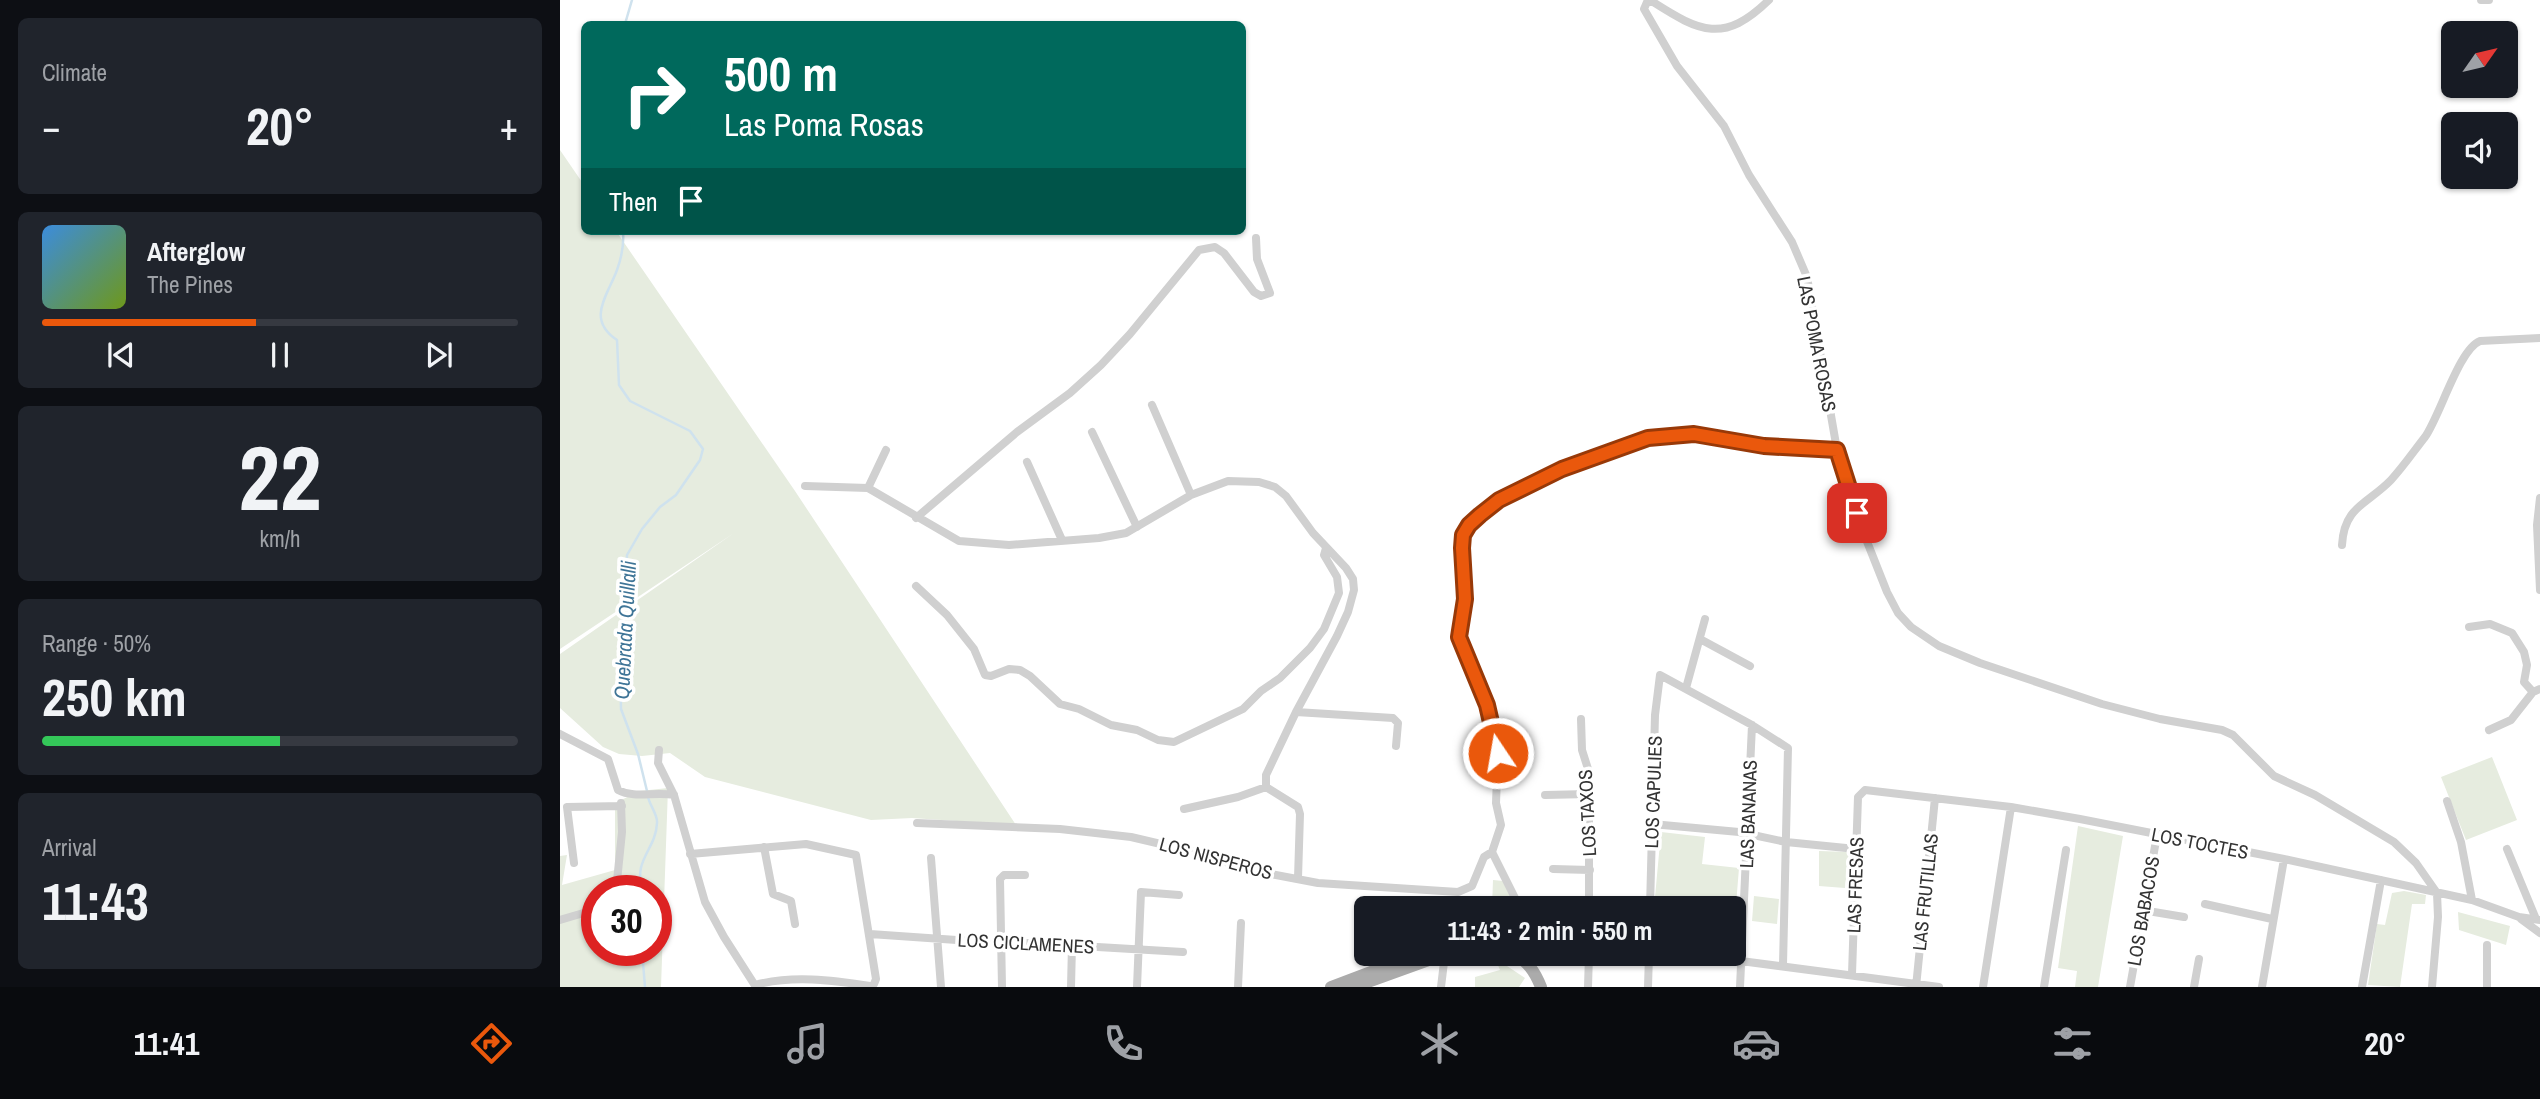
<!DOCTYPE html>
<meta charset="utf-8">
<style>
:root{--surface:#171b24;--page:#20242c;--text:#f1f3f6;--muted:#9ea1a6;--line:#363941;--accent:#ea580c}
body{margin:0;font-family:"Archivo Narrow",sans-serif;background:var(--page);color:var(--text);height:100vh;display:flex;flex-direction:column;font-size:26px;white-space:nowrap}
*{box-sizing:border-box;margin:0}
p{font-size:23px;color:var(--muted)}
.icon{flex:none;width:38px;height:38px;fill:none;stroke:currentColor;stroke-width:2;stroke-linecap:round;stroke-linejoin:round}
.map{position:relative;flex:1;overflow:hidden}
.details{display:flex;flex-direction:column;gap:18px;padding:18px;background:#0d0f14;width:560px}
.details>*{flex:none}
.top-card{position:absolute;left:21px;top:21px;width:665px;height:214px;border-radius:10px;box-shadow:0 2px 5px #0004;background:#00695c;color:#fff;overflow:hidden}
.needle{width:46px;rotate:56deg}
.buttons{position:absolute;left:1881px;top:21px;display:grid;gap:14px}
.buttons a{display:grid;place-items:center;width:77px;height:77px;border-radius:10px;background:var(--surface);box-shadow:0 2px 5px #0004;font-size:35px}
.speed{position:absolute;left:21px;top:875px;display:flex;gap:14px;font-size:35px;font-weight:700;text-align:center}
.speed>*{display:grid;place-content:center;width:91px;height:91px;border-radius:50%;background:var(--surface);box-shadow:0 2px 5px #0004;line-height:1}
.speed .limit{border:10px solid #d22;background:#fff;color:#111}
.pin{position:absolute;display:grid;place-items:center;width:60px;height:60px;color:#fff;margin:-30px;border-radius:14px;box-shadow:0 4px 10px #0006}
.me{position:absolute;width:77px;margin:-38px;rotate:348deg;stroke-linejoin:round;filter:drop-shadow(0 0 5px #0008)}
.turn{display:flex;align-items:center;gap:24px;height:147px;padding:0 28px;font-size:32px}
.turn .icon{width:91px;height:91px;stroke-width:2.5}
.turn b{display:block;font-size:49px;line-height:60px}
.then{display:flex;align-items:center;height:66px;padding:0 28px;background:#0003;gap:14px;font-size:26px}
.big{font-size:52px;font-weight:700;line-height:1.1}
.details .tile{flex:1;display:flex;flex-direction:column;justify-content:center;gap:10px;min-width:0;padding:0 24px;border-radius:10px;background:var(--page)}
.details .dial{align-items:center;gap:0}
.dial b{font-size:91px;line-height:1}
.song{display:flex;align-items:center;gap:21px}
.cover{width:84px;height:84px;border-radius:10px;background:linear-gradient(135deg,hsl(210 70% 55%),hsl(80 70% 35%))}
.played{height:7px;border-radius:4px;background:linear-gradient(90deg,var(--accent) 45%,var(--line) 45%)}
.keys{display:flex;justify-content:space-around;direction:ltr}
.heat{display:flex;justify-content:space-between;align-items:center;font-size:38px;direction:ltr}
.charge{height:10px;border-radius:5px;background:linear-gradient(90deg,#34c759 50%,var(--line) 0)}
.trip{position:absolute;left:794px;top:896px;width:392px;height:70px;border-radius:10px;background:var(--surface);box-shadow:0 2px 5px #0004;font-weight:700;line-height:70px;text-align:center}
.tab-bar{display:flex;height:112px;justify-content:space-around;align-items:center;background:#090b0e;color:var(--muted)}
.tab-bar .icon{width:49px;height:49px}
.tab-bar .on{color:var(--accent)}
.tab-bar b{font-size:32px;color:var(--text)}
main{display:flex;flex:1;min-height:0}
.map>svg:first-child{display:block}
.green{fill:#e6ecdf;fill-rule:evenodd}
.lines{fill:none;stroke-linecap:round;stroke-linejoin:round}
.stream{stroke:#cfe2ee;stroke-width:2.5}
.minor{stroke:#d0d0d0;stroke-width:8}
.primary{stroke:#ababab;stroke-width:12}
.route-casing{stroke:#983908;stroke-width:18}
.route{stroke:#ea580c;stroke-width:12}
.labels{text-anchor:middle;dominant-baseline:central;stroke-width:7;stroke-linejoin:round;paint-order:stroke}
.street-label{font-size:19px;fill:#333;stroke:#fff}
.water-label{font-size:21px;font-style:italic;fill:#3f7597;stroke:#fff}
</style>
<main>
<section class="details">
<div class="tile"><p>Climate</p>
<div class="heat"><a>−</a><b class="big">20°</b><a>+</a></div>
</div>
<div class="tile">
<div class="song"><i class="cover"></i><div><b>Afterglow</b><p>The Pines</p></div></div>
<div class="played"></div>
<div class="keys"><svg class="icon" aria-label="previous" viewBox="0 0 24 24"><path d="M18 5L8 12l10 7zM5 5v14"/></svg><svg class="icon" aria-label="pause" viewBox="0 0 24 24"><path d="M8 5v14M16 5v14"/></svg><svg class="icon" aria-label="next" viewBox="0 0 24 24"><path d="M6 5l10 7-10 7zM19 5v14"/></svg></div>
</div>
<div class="tile dial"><b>22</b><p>km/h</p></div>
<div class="tile"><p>Range · 50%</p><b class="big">250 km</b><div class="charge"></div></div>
<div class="tile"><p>Arrival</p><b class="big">11:43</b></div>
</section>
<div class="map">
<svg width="1980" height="987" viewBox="0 0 1980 987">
<rect width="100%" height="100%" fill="#fff"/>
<path class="green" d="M0 150 24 185V231H56L235 491 456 825 352 818 311 820 145 777 110 753 82 756 59 754 43 747 0 708V654L174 533 0 649Z
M1932 757 1957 820 1906 840 1881 777Z
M108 788 101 987H0V856L7 855 2 885 55 870V803L80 791ZM37 891H96V950H37Z
M1518 826 1563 836 1538 987H1515L1517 971 1498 968Z
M1101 832 1145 837 1142 864 1179 868 1176 905 1095 897Z
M1259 851 1289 852 1285 888 1259 886Z
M933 880 943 881 956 908H932Z
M1844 891 1866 895 1865 904H1852L1840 987 1808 985 1817 924 1825 925 1832 893Z
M1194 896 1219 899 1217 924 1192 921Z
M1898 912 1950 926 1946 945 1899 930Z
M935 958 965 978 959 987H915V977L940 970Z"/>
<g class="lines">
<path class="stream" d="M65 24 72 0
M63 231C64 243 61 259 57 270 47 297 26 319 57 340L59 385 70 401 130 431 143 449 140 460 116 495 100 507 82 529 67 555 60 656 61 709 78 754 87 791
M83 891C72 860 96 850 97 823 98 815 90 806 88 797
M82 950 85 987"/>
<path class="minor" d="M1209 0C1164 44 1140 32 1093 2H1087L1084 9 1117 66 1164 126 1189 175 1232 242 1247 277 1277 450 1304 534 1327 592 1338 613 1351 627 1379 646 1420 663 1542 704 1600 719 1662 730 1673 735 1714 776 1755 795 1834 842 1856 863 1877 893 1878 917 1872 987
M1921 0H1929
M592 405 631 495
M532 432 577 527
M467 462 502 540
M245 486 308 488 399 541 449 545 539 538 566 533 631 495 668 481 699 482 715 487 726 496 753 533 786 568 793 579 794 590 788 612 777 636 736 712 706 775V787
M308 488 326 450
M1980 498 1977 525 1980 590
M356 518 457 432 510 393 541 365 570 334 639 250 655 247 664 253 694 292 701 296 710 293 697 259 696 238
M1782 545C1784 506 1808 504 1831 480 1843 467 1854 451 1865 437 1880 416 1899 349 1920 341L1980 338
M356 586 387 615 414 649 425 675 431 676 449 669 460 670 470 676 500 704 519 709 551 725 577 730 598 740 614 742 683 709 701 691 720 678 750 648 764 629 779 593 777 577 764 555 766 548
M1909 627 1930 624 1952 633 1964 652 1967 665 1964 682 1973 692
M1140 639 1190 666
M1126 688 1145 619
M736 712 833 718 838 723 836 746
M1021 719 1022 750 1029 772V908
M1929 730 1951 720 1973 692 1980 689
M0 734 48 759 58 790C75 799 95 791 114 795
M99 750 98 763 114 795 145 902 164 937 196 987
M706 787 738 807 740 814 738 878
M985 795 1029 794
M1887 801 1901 842 1912 900
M624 809 678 797 706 787
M357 823 500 829 571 837 635 852 690 870 758 883 898 892 912 886 924 857 932 852
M1092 824 1179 832 1226 842 1296 849
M204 847 213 894 231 901 235 924
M1947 849 1976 919
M932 852 941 825 936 803 938 753 927 705 899 637 905 599 902 548 903 535 909 525 939 500 1002 469 1088 438 1108 434H1134L1204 446 1277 450
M932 852 960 908
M130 854 246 844 296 855 316 979 314 984 310 986C272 980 232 975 195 985
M371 858 381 987
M14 863 7 807 62 806
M993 869 1030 870
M56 891 62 832 61 803
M1645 904 1712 919
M1090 908 1095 715 1100 675 1192 725 1228 748 1223 965
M1582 910 1624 917
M1961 919 1980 933
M0 920 37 909
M310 934 440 943H469L623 952
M1090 954 1158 958 1379 987
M1292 974 1298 797 1305 790 1451 807 1520 819 1724 859 1912 900 1959 917 1980 920
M442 987 440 879 444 875H465
M511 987 512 945
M577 987 581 892 619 895
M678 987 681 923
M881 987 885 954
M1028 987 1029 954
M1088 987 1089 954
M1180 987 1192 725
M1356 987 1375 798
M1423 987 1451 807
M1484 987 1506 850
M1570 987 1597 835
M1634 987 1639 959
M1702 987 1724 859
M1802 987 1821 880
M1927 987V945"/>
<path class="primary" d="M953 954C968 961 975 972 981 987
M771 987 858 954
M794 987 885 954"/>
</g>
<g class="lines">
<defs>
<path id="route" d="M938 753 927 705 899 637 905 599 902 548 903 535 909 525 920 515 939 500 1002 469 1088 438 1134 434 1204 446 1277 450 1297 513"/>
</defs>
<use href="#route" class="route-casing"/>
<use href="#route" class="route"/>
</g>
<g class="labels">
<g class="street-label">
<text transform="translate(1257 344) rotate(79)">LAS POMA ROSAS</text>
<text transform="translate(1093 792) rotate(-88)">LOS CAPULIES</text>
<text transform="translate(1027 813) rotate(-93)">LOS TAXOS</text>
<text transform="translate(1188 814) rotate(-88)">LAS BANANAS</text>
<text transform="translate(1640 843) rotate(11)">LOS TOCTES</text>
<text transform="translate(656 858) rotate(15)">LOS NISPEROS</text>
<text transform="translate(1295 885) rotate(-88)">LAS FRESAS</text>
<text transform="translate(1365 892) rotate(-84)">LAS FRUTILLAS</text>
<text transform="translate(1583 911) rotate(-80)">LOS BABACOS</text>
<text transform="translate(466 943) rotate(3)">LOS CICLAMENES</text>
</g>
<g class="water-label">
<text transform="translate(65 630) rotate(-87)">Quebrada Quillalli</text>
</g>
</g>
</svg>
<div class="buttons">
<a><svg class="needle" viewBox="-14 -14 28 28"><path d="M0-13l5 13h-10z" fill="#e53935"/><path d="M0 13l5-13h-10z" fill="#9ea1a6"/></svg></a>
<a><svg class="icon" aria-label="sound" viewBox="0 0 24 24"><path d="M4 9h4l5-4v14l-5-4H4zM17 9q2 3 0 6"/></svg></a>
</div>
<div class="speed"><div class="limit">30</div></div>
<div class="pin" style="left:1297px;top:513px;background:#d93025"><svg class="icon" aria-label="arrive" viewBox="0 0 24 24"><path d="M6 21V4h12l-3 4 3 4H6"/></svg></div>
<svg class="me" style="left:938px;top:753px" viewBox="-20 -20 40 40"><circle r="17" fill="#ea580c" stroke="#fff" stroke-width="3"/><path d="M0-11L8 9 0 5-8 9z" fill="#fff"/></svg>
<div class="trip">11:43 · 2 min · 550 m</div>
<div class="top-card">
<div class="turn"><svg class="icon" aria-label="right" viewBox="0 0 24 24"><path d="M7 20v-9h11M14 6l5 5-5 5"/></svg><div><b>500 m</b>Las Poma Rosas</div></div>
<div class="then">Then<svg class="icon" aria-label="arrive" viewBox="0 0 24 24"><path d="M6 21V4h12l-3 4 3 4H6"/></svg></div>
</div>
</div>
</main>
<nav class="tab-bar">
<b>11:41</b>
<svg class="icon on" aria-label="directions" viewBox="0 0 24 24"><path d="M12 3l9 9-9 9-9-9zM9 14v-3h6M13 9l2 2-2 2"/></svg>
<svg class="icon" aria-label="music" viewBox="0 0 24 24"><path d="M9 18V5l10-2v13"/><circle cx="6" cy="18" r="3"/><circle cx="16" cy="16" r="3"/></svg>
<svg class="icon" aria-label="phone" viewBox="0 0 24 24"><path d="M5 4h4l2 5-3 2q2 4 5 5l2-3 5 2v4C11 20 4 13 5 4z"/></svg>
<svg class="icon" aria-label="climate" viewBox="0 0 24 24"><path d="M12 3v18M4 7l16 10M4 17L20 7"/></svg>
<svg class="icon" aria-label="car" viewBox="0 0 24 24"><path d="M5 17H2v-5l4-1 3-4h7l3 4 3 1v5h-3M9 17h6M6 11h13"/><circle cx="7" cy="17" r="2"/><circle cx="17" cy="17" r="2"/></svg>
<svg class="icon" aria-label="filters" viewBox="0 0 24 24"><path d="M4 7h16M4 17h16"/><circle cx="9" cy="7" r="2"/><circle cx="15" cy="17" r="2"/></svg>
<b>20°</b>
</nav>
